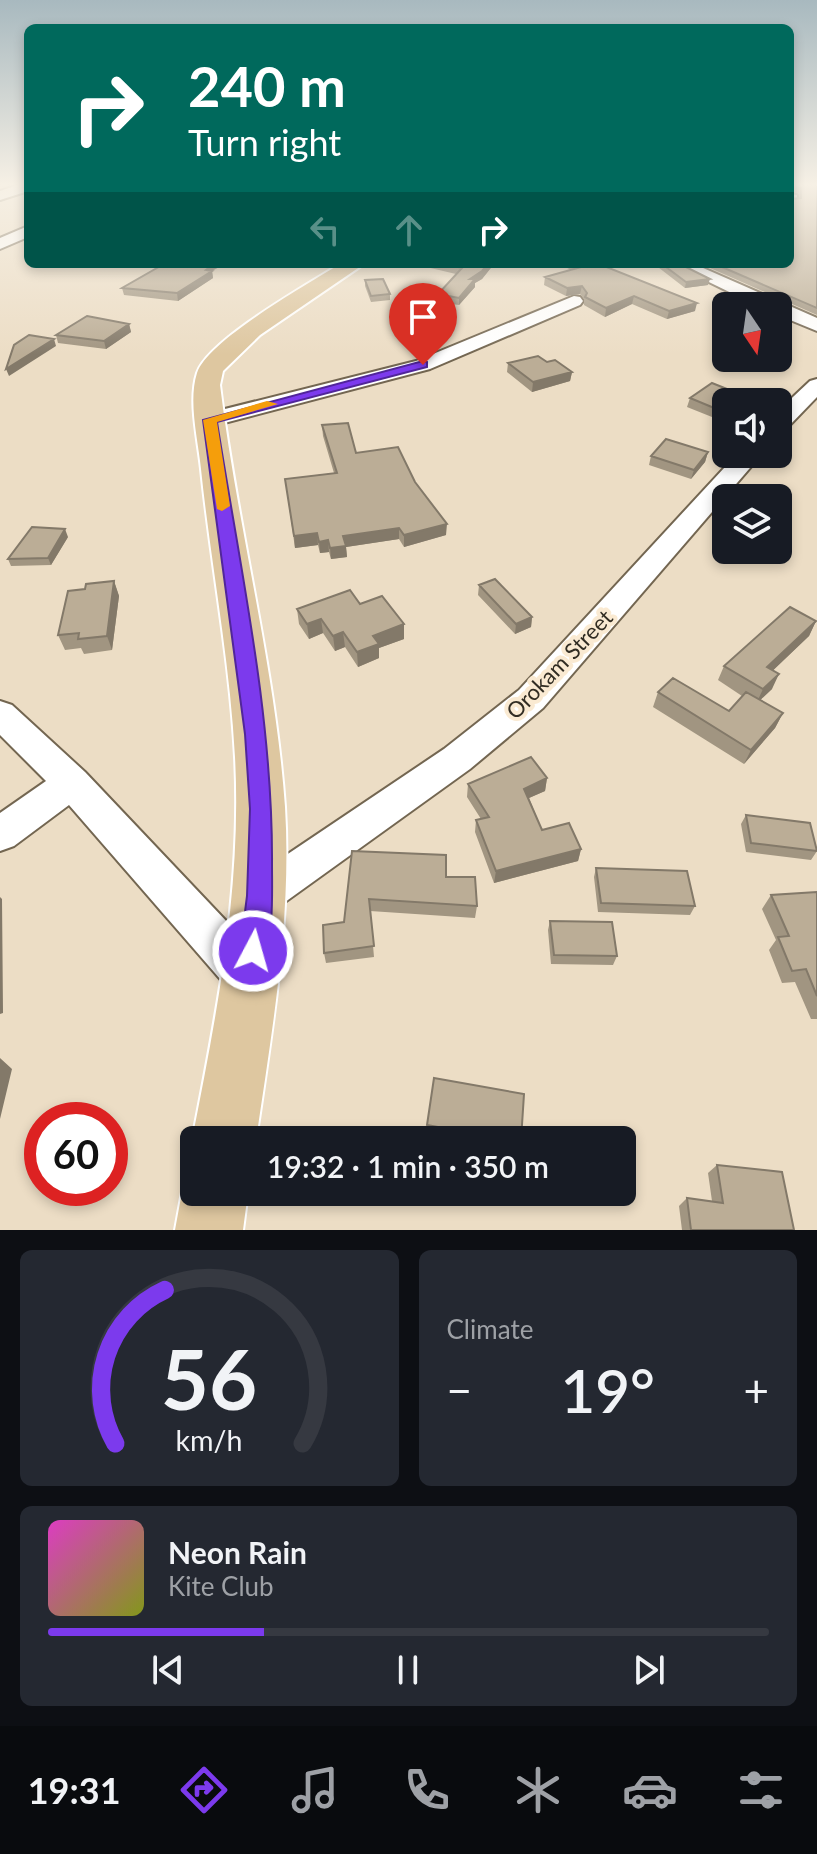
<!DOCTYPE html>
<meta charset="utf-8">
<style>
:root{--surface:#171b24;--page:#242831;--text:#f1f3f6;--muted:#9ea1a6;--line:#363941;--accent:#7c3aed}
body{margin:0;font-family:Lato,sans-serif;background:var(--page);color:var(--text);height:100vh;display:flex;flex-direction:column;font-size:30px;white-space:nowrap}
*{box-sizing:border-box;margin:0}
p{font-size:26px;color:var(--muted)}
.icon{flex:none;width:44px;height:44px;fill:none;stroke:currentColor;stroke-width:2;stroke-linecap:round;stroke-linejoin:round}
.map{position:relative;height:1230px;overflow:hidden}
.side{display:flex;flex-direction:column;gap:20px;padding:20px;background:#0d0f14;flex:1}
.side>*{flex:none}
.top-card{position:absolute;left:24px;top:24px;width:770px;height:244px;border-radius:12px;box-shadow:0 4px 12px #0003;background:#00695c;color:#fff;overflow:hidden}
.needle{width:52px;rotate:167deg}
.controls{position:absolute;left:712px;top:292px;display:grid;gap:16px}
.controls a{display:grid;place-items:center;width:80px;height:80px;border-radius:12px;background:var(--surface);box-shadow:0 4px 12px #0003;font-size:40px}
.speed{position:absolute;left:24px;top:1102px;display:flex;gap:16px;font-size:40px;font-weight:700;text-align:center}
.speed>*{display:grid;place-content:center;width:104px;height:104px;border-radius:50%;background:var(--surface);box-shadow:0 4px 12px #0003;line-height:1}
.speed .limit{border:12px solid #d22;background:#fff;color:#111}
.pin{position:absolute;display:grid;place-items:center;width:68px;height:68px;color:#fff;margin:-82px -34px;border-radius:50% 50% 50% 0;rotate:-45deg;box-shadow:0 0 8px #0007}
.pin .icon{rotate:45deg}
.me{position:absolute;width:88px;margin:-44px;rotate:6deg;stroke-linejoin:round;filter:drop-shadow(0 0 6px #0008)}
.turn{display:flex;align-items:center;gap:28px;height:168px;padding:0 32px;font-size:36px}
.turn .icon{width:104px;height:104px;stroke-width:2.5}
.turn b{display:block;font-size:56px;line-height:68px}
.lanes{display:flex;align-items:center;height:76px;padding:0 32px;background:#0003;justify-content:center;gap:40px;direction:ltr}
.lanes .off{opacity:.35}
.big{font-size:60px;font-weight:600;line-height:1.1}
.side .card{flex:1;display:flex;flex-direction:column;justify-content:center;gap:12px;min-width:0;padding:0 28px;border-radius:12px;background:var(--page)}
.side .dial{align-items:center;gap:0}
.dial svg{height:208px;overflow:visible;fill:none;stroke:var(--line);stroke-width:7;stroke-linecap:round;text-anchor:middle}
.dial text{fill:var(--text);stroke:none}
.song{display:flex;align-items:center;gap:24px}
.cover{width:96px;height:96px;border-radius:12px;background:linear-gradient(135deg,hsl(310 70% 55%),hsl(70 70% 35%))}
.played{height:8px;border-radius:4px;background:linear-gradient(90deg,var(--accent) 30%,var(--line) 30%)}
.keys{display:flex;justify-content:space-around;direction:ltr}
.heat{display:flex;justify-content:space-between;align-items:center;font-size:44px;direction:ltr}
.side .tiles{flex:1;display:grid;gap:20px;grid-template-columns:1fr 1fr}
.card:last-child{grid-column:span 2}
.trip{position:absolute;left:180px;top:1126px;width:456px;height:80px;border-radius:12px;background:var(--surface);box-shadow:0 4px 12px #0003;font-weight:600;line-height:80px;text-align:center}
.dock{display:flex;height:128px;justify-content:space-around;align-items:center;background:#090b0e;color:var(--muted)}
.dock .icon{width:56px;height:56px}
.dock .active{color:var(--accent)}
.dock b{font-size:36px;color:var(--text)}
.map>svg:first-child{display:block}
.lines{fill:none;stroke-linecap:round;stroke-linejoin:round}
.minor-casing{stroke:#736651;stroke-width:4}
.major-casing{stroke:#fff;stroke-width:4}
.minor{fill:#fff;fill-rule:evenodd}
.major{fill:#dec7a0;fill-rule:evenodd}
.wall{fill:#a19581}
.shaded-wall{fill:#837969}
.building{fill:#bbad96;stroke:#837969;stroke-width:2}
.route{fill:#7c3aed;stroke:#51269a;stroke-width:2}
.slow{fill:#f59e0b}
.labels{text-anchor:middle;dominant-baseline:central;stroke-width:8;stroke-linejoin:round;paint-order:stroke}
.street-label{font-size:22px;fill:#322d23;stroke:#faead2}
</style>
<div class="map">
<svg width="817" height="1230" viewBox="0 0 817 1230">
<rect width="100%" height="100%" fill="#ecddc5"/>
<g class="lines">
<defs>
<path id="minor" d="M23 183H28V191L0 200V191Z
M790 194 797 195V201L790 202Z
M28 226V237L0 249V238Z
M672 264H694L817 318V331L778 315V306H758Z
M574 296 580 297 583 301 580 305 430 369 209 427 198 420 201 415 416 361Z
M817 379V397L786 429 778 431V411L810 381Z
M737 454H762L543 708 470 769 274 910 260 915 246 910 240 896 246 882 444 749 519 690Z
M0 701 12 705 85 772 266 963 272 979 266 995 250 1001 234 995 69 805 14 846 0 851V813L46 781 0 735Z"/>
<path id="major" d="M340 264H364L260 335 223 371 220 385C237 526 275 665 285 807 292 918 272 1030 256 1140H194V1144L192 1140C217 1013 242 887 235 757 230 660 211 565 201 469 198 440 188 401 197 373 208 340 308 284 340 264Z
M194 1168V1192H248L243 1230H175L182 1192Z"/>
</defs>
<use href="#minor" class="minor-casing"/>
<use href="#major" class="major-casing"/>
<use href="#minor" class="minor"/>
<use href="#major" class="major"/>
</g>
<path class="wall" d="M790 183H817V315L701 264H790L799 198V193L790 192Z
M225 264 212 271 213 278 178 301 124 295 122 288Z
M422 264H494L482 279 475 283V287L459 305 438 302V294L456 274 422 266Z
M560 264H606L602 265 695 311 667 319 632 304 605 317 584 305V299L580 294 566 296 544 285 545 277 571 270Z
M654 264H680L708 285 685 288Z
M365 280 390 294V300L371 302 365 286Z
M129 324 131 332 106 349 58 343 56 335Z
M547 362 572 372 570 381 532 392 507 372 508 363Z
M742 395 740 402H726L717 419 687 407 690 398Z
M322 425 356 453 415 482 446 535 404 547 399 539 346 547 347 557 331 559 329 552 320 553 318 545 295 548 285 479 334 473 323 436Z
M708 452 705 462 691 479 649 465 651 456Z
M68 537 51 565 11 566 8 559Z
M114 581 119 596 112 650 84 654 81 648 65 650 58 635 85 589Z
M479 585 532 617 531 627 515 634 478 595Z
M360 604 404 639 379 648V658L358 667 345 647 335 651 323 633 309 639 299 624 297 609Z
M816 621 809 636 773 670 772 689 760 700 783 713 775 728 744 764 653 707 658 692 729 711 742 696 718 680 724 666Z
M547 778 545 791 529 798 542 830 581 849 578 861 494 883 475 832 476 820 481 819 467 797 468 784Z
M746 815 817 851 811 860 746 852 741 824Z
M352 851 446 877 477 906 475 918 370 911 374 957 326 963 324 953 344 922Z
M596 868 695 906 690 915 598 912 594 877Z
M817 892V1019H811L795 982 782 983 769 950 776 940 762 909 771 895Z
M550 921 617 956 613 965 551 964 548 930Z
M427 1125 521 1140H474L427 1131Z
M717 1165 794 1230H682L679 1206 687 1198 712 1201 708 1173Z"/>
<path class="shaded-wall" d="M210 264H225L211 271H212L213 278 178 301 177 293 205 266Z
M488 264H494L482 279 475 283V287L459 305V298L470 279Z
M710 279 708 285 685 288 686 282Z
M582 286 580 294 566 296 567 288Z
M634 296 632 304 605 317 606 308Z
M697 303 695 311 667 319 669 311Z
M129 324 131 332 106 349 104 341Z
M54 339 56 346 9 376 6 369Z
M572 372 570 381 532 392 533 382Z
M742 395 740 402H731Z
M726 405V413L717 419 719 410Z
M708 452 705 462 691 479 694 470Z
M447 524 446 535 404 547V535Z
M399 528V539L346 547 347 557 331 559 330 548 343 536Z
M65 529 68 537 51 565 48 558Z
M317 533 318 545 295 548 294 536Z
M328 540 329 552 320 553 319 542Z
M114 581 119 596 112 650 107 636Z
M532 617 531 627 515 634 516 624Z
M321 619 323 633 309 639 307 624Z
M816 621 809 636 761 682 767 667Z
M404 624V639L379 648V658L358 667 357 652 373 636Z
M343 632 345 647 335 651 333 636Z
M779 674 772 689 756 704 763 689Z
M783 713 775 728 744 764 751 750Z
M547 778 545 791 522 801 524 789Z
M581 849 578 861 494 883 496 871Z
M0 897 2 899 3 1013 0 1014Z
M0 1058 12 1069 0 1119Z"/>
<path class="building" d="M790 183H817V308L715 264H790V199L801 198V188L790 187Z
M164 264H210L205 266 210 267 206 270 212 271 177 293 122 288Z
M447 264H488L482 271 470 279H475L459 298 438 294 462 268Z
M571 264H587L577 267Z
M592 264H599L697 303 669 311 634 296 606 308 585 297 587 293 582 286 567 288 545 277Z
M662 264H680L710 279 686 282Z
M383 279 390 294 371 296 365 280Z
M87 316 129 324 104 341 56 335Z
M29 335 54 339 6 369 14 345Z
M538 356 547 362 555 360 572 372 533 382 508 363Z
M712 383 742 395 731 402H726V405L719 410 690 398Z
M348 423 356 453 398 447 415 482 447 524 404 535 399 528 343 536 346 546 330 548 328 540 319 542 317 533 294 536 285 479 337 473 322 425Z
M666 439 708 452 694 470 651 456Z
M32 527 65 529 48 558 8 559Z
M495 579 532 617 516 624 479 585Z
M114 581 107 636 78 639 79 633 58 635 68 591 85 589 86 584Z
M350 590 360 604 382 596 404 624 373 636 379 644 357 652 343 632 333 636 321 619 307 624 297 609Z
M790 607 816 621 767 667 779 674 763 689 724 666Z
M673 678 729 711 746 692 783 713 751 750 658 692Z
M531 757 547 778 524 789 542 830 569 823 581 849 496 871 476 820 489 817 468 784Z
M746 815 810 823 817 851 751 843Z
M352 851 446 855V877H475L477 906 369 899 374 946 324 953 323 925 344 922Z
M596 868 687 871 695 906 601 903Z
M817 892V996L806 969 792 971 778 937 789 936 771 895Z
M550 921 612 922 617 956 554 955Z
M434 1078 524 1094 521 1140H509L427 1125Z
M717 1165 782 1172 794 1230H691L687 1198 723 1203Z"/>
<linearGradient id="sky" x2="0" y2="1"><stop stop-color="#a8b9bf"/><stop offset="0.52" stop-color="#f6f0e5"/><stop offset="1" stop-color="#f6f0e5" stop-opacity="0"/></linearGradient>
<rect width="817" height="355" fill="url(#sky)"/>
<path class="route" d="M423 361 427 362V367L217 422C240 568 273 716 272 864 272 894 274 932 263 960L253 964 244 960 240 951 247 896 250 809 245 734 203 420Z"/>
<path class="slow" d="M267 401 278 404 217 422 230 506 222 511 217 509 203 420Z"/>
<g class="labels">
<g class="street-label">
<text transform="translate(559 664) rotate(-46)">Orokam Street</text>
</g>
</g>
</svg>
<div class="controls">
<a><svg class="needle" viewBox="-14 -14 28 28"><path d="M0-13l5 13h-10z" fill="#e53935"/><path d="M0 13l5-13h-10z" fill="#9ea1a6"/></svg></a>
<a><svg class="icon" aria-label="sound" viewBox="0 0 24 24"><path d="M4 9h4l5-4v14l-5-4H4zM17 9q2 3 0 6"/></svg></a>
<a><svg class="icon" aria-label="layers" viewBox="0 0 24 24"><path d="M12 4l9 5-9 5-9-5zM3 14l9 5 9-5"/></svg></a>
</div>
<div class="speed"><div class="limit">60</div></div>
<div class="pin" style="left:423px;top:365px;background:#d93025"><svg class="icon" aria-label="arrive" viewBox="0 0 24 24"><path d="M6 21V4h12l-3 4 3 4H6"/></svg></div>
<svg class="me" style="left:253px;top:951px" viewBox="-20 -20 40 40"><circle r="17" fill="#7c3aed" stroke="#fff" stroke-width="3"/><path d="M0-11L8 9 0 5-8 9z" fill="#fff"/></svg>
<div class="trip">19:32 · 1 min · 350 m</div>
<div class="top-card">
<div class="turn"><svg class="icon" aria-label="right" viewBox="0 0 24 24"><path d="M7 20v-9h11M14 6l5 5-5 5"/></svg><div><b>240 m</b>Turn right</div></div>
<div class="lanes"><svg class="icon off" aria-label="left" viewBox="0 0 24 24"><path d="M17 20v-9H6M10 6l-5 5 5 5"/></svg><svg class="icon off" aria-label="ahead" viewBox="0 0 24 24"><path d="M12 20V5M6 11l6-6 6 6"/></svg><svg class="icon" aria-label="right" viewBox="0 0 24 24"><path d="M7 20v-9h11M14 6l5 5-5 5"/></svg></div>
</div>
</div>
<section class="side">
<div class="tiles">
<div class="card dial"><svg viewBox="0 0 100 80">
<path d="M14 69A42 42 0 1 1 86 69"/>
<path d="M14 69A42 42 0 0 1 33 10" stroke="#7c3aed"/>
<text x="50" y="56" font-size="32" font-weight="700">56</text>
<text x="50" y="72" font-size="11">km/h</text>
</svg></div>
<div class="card"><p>Climate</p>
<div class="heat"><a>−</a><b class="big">19°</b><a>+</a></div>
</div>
<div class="card">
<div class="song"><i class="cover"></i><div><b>Neon Rain</b><p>Kite Club</p></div></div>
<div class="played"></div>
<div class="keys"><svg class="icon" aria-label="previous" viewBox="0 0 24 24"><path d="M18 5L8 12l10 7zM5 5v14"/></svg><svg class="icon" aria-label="pause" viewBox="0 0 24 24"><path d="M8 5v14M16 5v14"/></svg><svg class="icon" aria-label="next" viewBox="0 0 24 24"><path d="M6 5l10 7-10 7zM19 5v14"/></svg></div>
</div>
</div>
</section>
<nav class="dock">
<b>19:31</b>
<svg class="icon active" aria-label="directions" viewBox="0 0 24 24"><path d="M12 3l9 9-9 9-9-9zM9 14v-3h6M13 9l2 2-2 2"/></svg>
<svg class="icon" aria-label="music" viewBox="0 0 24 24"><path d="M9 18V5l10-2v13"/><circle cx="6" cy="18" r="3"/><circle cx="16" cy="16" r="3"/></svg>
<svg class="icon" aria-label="phone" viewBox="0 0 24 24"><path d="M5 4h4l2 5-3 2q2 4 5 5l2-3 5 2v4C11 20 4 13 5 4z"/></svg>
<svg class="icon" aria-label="climate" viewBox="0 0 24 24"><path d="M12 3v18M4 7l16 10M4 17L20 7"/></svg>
<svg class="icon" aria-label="car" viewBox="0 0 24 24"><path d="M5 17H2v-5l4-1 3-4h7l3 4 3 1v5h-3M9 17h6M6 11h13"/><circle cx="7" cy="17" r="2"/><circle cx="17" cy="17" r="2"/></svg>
<svg class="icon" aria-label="filters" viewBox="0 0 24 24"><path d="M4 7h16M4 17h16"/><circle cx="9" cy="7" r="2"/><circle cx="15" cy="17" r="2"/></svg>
</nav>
